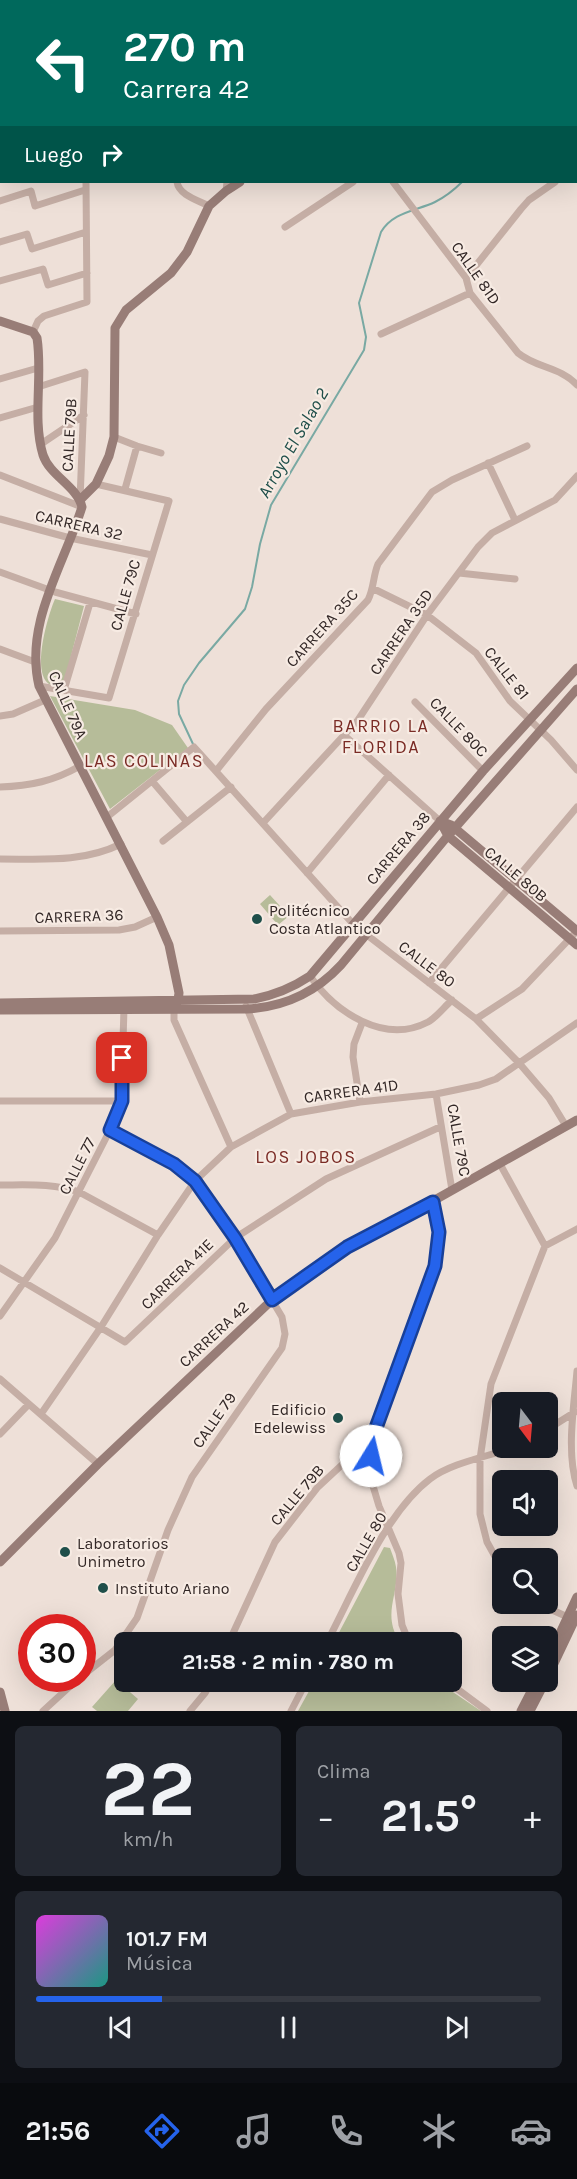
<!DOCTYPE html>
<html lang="es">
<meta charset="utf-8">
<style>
:root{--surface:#171b24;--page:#242831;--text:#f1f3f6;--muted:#9ea1a6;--line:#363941;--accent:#2563eb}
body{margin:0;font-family:Karla,sans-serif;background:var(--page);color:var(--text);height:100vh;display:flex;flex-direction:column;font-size:22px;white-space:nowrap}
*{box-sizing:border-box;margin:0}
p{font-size:20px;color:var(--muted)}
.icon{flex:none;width:33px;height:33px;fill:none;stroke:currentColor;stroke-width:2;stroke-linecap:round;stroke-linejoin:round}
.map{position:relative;height:1711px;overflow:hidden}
.sheet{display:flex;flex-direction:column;gap:15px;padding:15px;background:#0d0f14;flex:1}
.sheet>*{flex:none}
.top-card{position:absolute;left:0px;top:0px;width:578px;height:183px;box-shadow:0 6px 24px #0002;background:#00695c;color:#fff;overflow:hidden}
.needle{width:39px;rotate:164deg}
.controls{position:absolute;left:492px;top:1392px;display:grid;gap:12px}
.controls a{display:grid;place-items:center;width:66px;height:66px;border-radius:9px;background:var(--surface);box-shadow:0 6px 24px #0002;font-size:30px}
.speed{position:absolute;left:18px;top:1614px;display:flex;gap:12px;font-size:30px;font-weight:700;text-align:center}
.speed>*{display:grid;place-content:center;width:78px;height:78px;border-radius:50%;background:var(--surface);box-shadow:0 6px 24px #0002;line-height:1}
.speed .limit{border:9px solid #d22;background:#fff;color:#111}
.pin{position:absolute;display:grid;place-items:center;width:51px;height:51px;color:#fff;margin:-26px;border-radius:12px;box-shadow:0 3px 9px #0006}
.me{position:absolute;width:66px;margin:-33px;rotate:9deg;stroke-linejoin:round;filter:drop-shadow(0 0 4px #0008)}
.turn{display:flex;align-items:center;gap:21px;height:126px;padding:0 24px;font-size:27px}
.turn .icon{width:78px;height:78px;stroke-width:2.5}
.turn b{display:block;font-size:42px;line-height:51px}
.then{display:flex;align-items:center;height:57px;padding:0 24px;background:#0003;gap:12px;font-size:22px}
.big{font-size:45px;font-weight:700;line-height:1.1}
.sheet .tile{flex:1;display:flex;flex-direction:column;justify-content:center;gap:9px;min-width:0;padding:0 21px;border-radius:9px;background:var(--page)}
.sheet .dial{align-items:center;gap:0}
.dial b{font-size:78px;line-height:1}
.song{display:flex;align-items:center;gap:18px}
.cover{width:72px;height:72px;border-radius:9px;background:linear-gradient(135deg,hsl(300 70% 55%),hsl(170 70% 35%))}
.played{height:6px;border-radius:3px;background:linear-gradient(90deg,var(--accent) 25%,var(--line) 25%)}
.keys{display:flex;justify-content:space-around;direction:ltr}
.heat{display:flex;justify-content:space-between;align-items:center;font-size:33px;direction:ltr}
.sheet .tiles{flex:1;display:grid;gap:15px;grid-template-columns:1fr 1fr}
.tile:last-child{grid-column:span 2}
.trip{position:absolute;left:114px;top:1632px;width:348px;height:60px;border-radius:9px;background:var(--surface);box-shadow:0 6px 24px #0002;font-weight:700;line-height:60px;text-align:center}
.menu{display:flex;height:96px;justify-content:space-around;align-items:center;background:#090b0e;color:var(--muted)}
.menu .icon{width:42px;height:42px}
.menu .on{color:var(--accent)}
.menu b{font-size:27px;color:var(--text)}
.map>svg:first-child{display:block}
.green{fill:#b6bc99}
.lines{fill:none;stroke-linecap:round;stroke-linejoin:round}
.stream{stroke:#79a9a3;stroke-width:2}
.street{stroke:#c5aea5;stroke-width:7}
.secondary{stroke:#987d77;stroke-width:9}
.route-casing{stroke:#184099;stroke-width:15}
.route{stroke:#2563eb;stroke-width:10}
.poi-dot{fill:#1f4f4a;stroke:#f7ebe3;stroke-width:2}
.labels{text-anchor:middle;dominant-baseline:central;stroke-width:4.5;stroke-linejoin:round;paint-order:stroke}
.street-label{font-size:16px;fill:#322726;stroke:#f7ebe3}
.poi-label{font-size:16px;fill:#322726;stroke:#f7ebe3;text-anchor:start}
.water-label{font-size:18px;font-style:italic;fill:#1f4f4a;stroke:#f7ebe3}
.neighbourhood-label{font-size:18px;letter-spacing:1.5px;fill:#7a2b25;stroke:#f7ebe3}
</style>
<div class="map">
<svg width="577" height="1711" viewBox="0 0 577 1711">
<rect width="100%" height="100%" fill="#eee0d8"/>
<path class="green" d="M55 599 84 606 63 687C58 686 53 686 49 684 31 672 48 615 55 599Z
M50 696 135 710 172 725 188 748 110 809Z
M270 895 289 916 278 925 260 904Z
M384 1547 390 1548C392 1554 395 1560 396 1567 400 1594 381 1614 400 1642H334Z
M116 1680 138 1699 128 1711H97L92 1707Z
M314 1682H438L481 1711H298Z"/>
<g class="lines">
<path class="stream" d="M576 93 577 92
M193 744 179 714 178 701 184 685 199 663 245 609 252 587 260 544 271 505 364 350 366 337 359 303 381 232C393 212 416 211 435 202 445 197 454 190 462 182"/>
<path class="street" d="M106 0V2
M420 0 422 2
M496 0 497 2
M572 0 573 2
M38 2V0
M240 2V0
M300 2V0
M372 2 373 0
M576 6 577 8
M0 22H2
M576 30H577
M0 63H2
M576 117 577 118
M0 118 2 117
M0 160 2 159
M576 167 577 166
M177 182C179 195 197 200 209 206
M393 182 466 278 470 293 518 353C536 368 561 367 577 385
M226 191 227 182
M0 201 31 191 35 206 85 190
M285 227 353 182
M0 242 27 234 32 249 86 232
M466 278 521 209 529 200 555 182
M0 281 43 269 48 285 87 273
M33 332 38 321 44 316 87 302 86 182
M381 334 470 293
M0 379 38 368
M38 387 85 372 80 500
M0 418 38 407
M114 437 137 446 161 453
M41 444 84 415
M488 463 515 520
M0 475 82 507
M125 489 137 446
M0 519 70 538 152 555
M0 572 55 592 136 614
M459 573 515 579
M374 589 427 615 476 653 510 701 551 740 577 770
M0 649 35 662
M39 686 109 698 169 501 96 484
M64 690 90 603
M415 702 483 771
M0 716 13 714 45 700
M344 735 440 821
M216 771 266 709 368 600C374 588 373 576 378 564L432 492 452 480 527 446
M152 781 187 822
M0 787C30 786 54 781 80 766
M107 817 194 747 354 925 476 1019 519 1063 549 1098 566 1126
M263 823 358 720 427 615 478 547 492 533 555 500 577 476
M163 841 231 787
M0 859C42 859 82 863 121 844
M307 873 389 775
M0 931 119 930 135 927 157 917
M310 976C335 1012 384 1045 428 1022 437 1017 445 1006 452 1000
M429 983 577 807
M246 1006 291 1114
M174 1009V1020L231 1147
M476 1019 522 989 577 931
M436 1094 452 1190
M0 1101H121
M360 1102 353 1057 354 1044 362 1023
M500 1164 545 1246
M0 1185C27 1185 53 1183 79 1192L158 1235
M545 1246 577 1229
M0 1268 125 1342 235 1238 326 1179 440 1127
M0 1316 55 1238 110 1130 121 1101 124 1009
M577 1371C574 1406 566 1452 577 1486
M0 1379 98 1464
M41 1414 101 1327 158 1235 195 1181 231 1147 291 1114 360 1102 436 1094 479 1085 496 1079 577 1023
M548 1429 575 1412
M0 1434 28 1405
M373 1436 370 1476 379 1506 399 1553 401 1563 398 1594 402 1625 409 1642
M502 1569 487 1542 480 1514V1459L491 1384 545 1246
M539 1604 572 1619
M229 1642 275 1542 317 1488 373 1436 435 1266 439 1232 433 1201
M327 1642C353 1593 385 1513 430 1479 451 1463 486 1457 512 1448
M82 1676 115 1650 137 1618 168 1530 192 1477 282 1348 285 1334 282 1317 235 1238 195 1181 174 1164 110 1130
M448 1682 487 1711
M43 1711 79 1678
M190 1711 205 1693 211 1682
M291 1711 306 1682"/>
<path class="secondary" d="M513 2 515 0
M0 321 33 332 37 338C43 376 32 418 43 455 50 476 77 486 82 507 64 565 24 623 39 686L157 917 169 945 179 993 178 1000 174 1009
M80 500 96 484 109 456 114 437 115 328 126 310 171 273 187 252 209 206 226 191 240 182
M440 821 448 836 577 945
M440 821 451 825 577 931
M0 1003 254 999C275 995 292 988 310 976L483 771 577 668
M0 1010 247 1009C284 1007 316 992 341 965L446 838 577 689
M0 1562 98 1464 272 1300 347 1247 433 1201 577 1120
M548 1659 577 1597
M548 1676 577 1615
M0 1692 5 1711
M521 1711 536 1682
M530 1711 545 1682"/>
</g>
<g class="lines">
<defs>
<path id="route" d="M122 1058V1101L110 1130 174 1164 195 1181 235 1238 272 1300 347 1247 433 1202 439 1232 435 1266 373 1436 371 1456"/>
</defs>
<use href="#route" class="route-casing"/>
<use href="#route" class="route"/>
</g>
<g class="poi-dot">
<circle cx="257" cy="919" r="6"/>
<circle cx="338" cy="1418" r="6"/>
<circle cx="65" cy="1552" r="6"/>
<circle cx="103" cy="1588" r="6"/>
</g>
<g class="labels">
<g class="street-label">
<text transform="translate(476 273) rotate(55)">CALLE 81D</text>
<text transform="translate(69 435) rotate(-87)">CALLE 79B</text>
<text transform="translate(79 525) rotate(13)">CARRERA 32</text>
<text transform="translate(125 595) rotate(-74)">CALLE 79C</text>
<text transform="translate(322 628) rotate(-48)">CARRERA 35C</text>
<text transform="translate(401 632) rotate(-56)">CARRERA 35D</text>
<text transform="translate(507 673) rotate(52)">CALLE 81</text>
<text transform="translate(68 705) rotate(66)">CALLE 79A</text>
<text transform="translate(459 727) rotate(46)">CALLE 80C</text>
<text transform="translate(398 848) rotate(-50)">CARRERA 38</text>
<text transform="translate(516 874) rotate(40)">CALLE 80B</text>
<text transform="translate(79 916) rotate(-2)">CARRERA 36</text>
<text transform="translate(427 964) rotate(37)">CALLE 80</text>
<text transform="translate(351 1091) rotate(-8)">CARRERA 41D</text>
<text transform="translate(459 1140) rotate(80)">CALLE 79C</text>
<text transform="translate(77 1166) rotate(-63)">CALLE 77</text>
<text transform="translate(177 1274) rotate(-44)">CARRERA 41E</text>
<text transform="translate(214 1334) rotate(-43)">CARRERA 42</text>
<text transform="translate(214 1420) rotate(-55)">CALLE 79</text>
<text transform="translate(297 1495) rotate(-50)">CALLE 79B</text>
<text transform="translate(366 1542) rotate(-60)">CALLE 80</text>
</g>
<g class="poi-label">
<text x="269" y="910">Politécnico<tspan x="269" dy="18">Costa Atlantico</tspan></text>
<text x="326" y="1409" text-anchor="end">Edificio<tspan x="326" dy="18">Edelewiss</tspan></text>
<text x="77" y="1543">Laboratorios<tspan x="77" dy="18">Unimetro</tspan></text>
<text x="115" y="1588">Instituto Ariano</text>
</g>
<g class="water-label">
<text transform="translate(293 443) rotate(-60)">Arroyo El Salao 2</text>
</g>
<g class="neighbourhood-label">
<text x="381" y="726">BARRIO LA<tspan x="381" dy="21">FLORIDA</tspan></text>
<text x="144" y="761">LAS COLINAS</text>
<text x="306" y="1157">LOS JOBOS</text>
</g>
</g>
</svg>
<div class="controls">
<a><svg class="needle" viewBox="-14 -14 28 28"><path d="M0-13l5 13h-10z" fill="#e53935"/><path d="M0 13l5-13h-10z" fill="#9ea1a6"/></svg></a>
<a><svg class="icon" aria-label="sound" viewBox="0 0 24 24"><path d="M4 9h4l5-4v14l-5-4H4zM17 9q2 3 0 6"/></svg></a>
<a><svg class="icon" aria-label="search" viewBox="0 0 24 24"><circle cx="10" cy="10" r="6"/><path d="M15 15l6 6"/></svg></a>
<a><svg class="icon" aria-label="layers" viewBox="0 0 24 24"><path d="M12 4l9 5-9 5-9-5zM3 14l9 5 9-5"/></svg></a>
</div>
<div class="speed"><div class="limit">30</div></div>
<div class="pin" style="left:122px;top:1058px;background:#d93025"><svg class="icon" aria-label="arrive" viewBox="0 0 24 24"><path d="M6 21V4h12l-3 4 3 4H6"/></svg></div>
<svg class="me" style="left:371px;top:1456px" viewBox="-20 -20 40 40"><circle r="19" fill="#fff"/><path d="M0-13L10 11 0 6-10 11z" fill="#2563eb"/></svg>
<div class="trip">21:58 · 2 min · 780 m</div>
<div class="top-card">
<div class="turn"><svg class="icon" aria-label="left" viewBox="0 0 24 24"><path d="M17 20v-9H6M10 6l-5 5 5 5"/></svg><div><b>270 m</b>Carrera 42</div></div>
<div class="then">Luego<svg class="icon" aria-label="right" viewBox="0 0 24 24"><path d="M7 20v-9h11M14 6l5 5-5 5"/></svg></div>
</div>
</div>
<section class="sheet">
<div class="tiles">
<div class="tile dial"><b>22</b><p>km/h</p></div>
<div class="tile"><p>Clima</p>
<div class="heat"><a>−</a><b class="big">21.5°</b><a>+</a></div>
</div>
<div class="tile">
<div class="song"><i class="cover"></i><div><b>101.7 FM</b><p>Música</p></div></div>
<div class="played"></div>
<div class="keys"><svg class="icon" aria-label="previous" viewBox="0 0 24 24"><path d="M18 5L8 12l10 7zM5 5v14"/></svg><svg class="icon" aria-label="pause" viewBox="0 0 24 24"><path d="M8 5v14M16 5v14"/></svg><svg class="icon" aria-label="next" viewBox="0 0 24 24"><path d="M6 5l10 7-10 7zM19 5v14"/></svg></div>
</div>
</div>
</section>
<nav class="menu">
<b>21:56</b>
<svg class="icon on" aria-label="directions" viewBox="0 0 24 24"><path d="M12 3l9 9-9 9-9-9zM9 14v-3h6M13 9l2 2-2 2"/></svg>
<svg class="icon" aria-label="music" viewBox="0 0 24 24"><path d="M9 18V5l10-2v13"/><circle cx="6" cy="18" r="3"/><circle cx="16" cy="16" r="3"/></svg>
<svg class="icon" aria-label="phone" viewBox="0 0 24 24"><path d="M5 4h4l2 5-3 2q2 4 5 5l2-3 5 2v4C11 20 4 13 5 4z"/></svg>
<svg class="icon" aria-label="climate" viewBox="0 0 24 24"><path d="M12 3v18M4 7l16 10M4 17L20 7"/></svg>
<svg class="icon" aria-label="car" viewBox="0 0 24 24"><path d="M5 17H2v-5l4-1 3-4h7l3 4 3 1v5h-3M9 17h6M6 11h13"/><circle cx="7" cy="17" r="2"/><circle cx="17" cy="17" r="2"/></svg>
</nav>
